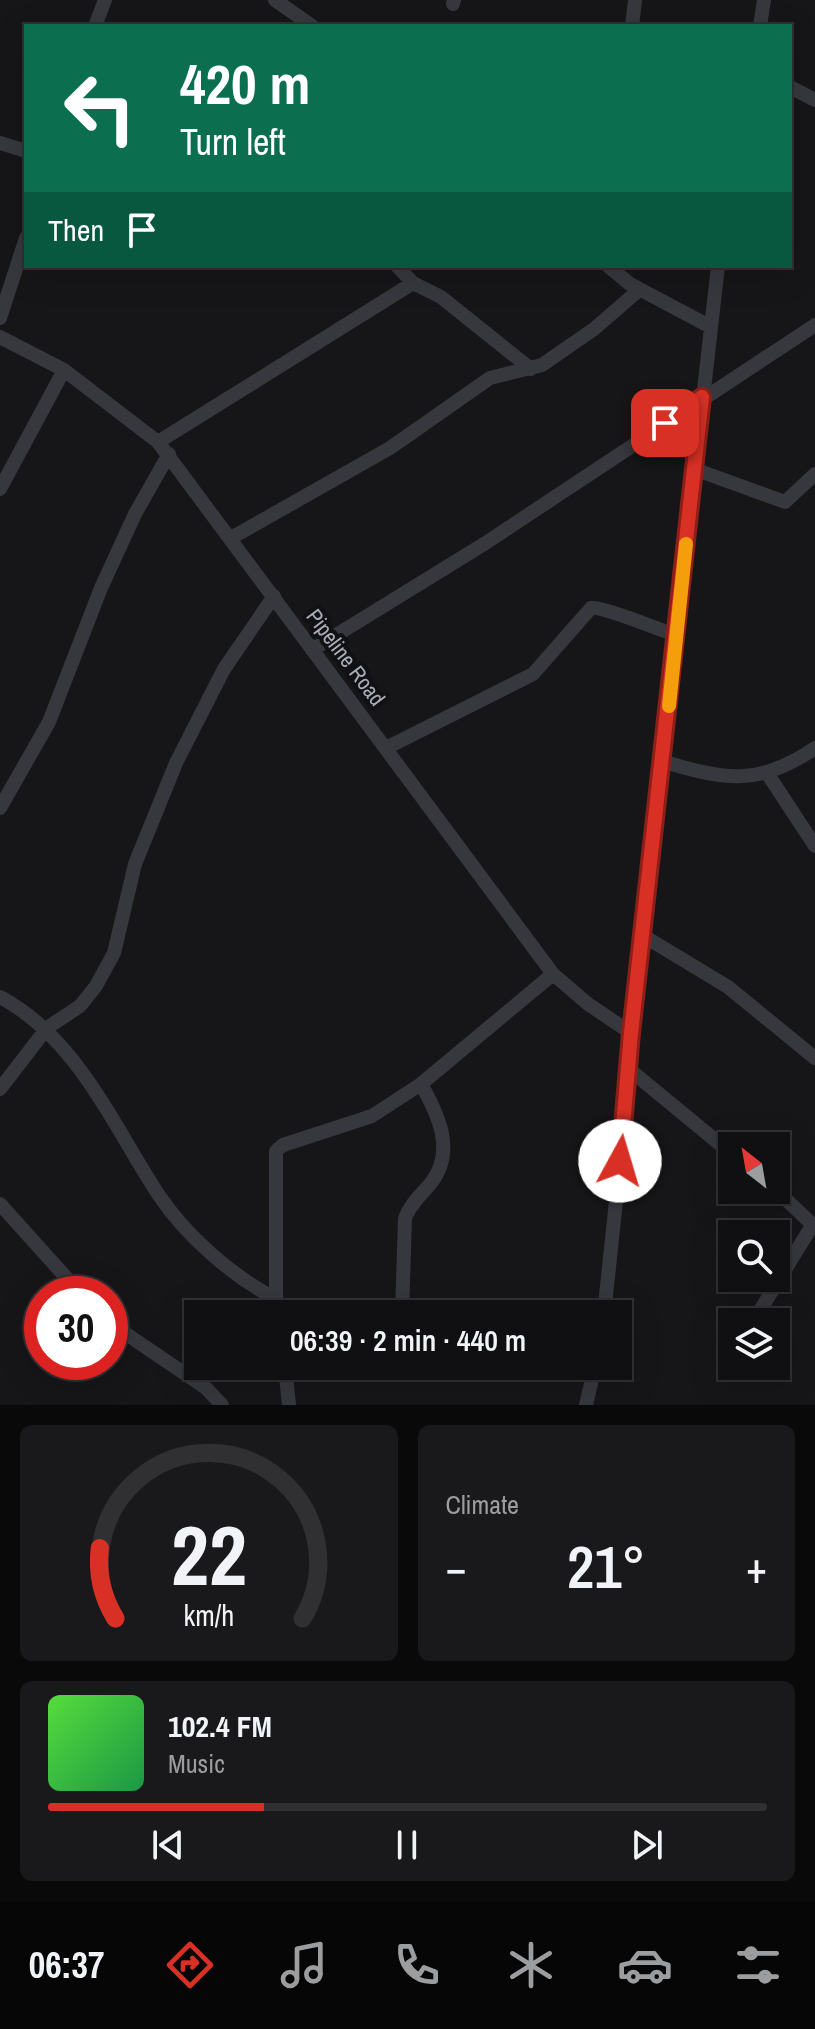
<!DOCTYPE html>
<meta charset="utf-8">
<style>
:root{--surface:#101012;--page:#19191b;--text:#f1f3f6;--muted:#9c9d9f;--line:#303032;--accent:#d93025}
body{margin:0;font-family:"Archivo Narrow",sans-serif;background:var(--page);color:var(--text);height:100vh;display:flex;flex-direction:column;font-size:30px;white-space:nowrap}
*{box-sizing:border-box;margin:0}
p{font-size:26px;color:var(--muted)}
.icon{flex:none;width:44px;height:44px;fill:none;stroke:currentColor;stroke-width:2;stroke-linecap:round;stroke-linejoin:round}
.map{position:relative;height:1405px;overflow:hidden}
.details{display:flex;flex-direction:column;gap:20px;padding:20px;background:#09090a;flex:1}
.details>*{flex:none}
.guide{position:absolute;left:24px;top:24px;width:768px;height:244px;border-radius:0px;box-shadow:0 8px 32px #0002,0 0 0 2px var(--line);background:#0b6e4f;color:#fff;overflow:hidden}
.needle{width:52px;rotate:329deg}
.tools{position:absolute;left:718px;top:1132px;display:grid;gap:16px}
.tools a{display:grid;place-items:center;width:72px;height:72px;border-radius:0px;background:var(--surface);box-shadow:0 8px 32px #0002,0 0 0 2px var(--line);font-size:40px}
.speed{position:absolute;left:24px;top:1276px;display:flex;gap:16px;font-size:40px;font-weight:700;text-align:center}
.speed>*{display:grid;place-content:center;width:104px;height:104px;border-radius:50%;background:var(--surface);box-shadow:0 8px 32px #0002,0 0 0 2px var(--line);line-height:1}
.speed .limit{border:12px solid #d22;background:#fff;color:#111}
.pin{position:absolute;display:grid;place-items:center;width:68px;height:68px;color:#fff;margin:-34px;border-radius:16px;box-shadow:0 4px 12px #0006}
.me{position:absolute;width:88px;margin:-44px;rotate:6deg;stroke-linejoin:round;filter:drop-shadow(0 0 6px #0008)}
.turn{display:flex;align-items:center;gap:28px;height:168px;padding:0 24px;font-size:36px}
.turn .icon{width:104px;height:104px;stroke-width:2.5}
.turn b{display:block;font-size:56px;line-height:68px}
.then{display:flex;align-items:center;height:76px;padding:0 24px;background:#0003;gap:16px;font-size:30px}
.big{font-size:60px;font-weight:600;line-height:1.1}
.details .card{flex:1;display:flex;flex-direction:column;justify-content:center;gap:12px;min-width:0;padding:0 28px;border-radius:12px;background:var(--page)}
.details .dial{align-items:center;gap:0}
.dial svg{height:208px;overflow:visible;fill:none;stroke:var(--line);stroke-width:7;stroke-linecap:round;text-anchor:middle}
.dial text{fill:var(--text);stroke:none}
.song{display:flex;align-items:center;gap:24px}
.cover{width:96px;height:96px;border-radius:12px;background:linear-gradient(135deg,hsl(110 70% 55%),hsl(140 70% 35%))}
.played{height:8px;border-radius:4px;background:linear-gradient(90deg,var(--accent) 30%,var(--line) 30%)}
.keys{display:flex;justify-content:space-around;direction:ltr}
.heat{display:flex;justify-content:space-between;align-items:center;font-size:44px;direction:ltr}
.details .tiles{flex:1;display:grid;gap:20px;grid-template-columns:1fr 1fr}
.card:last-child{grid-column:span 2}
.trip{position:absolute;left:184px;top:1300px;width:448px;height:80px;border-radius:0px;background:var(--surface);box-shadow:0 8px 32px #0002,0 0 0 2px var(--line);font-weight:600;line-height:80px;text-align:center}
.menu{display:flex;height:128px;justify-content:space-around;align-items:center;background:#060607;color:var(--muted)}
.menu .icon{width:56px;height:56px}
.menu .selected{color:var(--accent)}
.menu b{font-size:36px;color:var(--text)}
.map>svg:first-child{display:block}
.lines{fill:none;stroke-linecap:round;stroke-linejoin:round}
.minor{stroke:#37383d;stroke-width:14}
.route-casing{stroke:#8d1f18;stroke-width:20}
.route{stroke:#d93025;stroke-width:14}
.slow{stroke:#f59e0b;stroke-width:14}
.labels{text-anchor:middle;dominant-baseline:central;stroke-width:8;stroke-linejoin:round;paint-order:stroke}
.street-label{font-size:22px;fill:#a8adb8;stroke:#111113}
</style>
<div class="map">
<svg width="815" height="1405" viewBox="0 0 815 1405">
<rect width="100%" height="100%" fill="#161618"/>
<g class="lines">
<path class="minor" d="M275 0 312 26
M453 4 454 0
M95 26 105 0
M632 26 635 0
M760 26 764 0
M790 87 815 100
M0 143 26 151
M397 266 413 283 441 297 531 369
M608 266 630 284 711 327
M0 318 26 238
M0 337 64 370 158 442 553 974 588 1004 631 1033
M158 442 413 283
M694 469 785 502 815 474
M0 489 64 370
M231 538 390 448 490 378 542 365 594 329 639 290
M312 650 484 544 815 325
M386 748 533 674 591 608C603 606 659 630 676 635
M662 761C724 780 758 787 815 748
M767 773 815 846
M0 808 49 722 101 588 135 514 169 454
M642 935 728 987 815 1058
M0 997C76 1037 113 1125 158 1194 186 1236 232 1276 276 1299L279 1314
M630 1070 732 1154
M0 1089 47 1028 80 1006 96 986 114 953 135 864 176 763 224 669 274 596
M776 1190 815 1227
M0 1204 81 1294
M276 1299V1151L283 1145 372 1116 421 1084
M402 1314 405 1218C411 1203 421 1195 431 1183 456 1151 438 1114 421 1084L553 974
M604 1314 630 1070 631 1033 718 266
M753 1322 813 1224
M110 1323 206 1388 222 1405
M285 1366 289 1405
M586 1405 595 1366"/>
</g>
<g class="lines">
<defs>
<path id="route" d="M620 1161 631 1033 702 397 665 423"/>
</defs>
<use href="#route" class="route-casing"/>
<use href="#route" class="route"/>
<path class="slow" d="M669 706 686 544"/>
</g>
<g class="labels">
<g class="street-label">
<text transform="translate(346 657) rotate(53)">Pipeline Road</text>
</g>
</g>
</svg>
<div class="tools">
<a><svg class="needle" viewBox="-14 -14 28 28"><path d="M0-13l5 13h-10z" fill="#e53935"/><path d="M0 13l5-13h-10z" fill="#9c9d9f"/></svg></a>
<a><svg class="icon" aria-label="search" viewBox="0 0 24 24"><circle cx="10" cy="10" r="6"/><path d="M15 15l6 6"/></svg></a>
<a><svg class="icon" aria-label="layers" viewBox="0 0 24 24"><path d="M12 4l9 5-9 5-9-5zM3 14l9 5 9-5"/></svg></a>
</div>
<div class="speed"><div class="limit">30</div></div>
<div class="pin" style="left:665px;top:423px;background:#d93025"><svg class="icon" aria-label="arrive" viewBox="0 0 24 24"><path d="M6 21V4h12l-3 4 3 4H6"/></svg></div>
<svg class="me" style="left:620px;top:1161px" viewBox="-20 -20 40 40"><circle r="19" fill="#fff"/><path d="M0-13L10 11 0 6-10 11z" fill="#d93025"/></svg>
<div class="trip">06:39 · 2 min · 440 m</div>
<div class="guide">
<div class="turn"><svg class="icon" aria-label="left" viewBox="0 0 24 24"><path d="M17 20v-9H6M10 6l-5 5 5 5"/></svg><div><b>420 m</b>Turn left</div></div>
<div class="then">Then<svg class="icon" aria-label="arrive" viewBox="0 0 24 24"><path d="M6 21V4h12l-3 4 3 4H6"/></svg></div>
</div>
</div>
<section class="details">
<div class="tiles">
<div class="card dial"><svg viewBox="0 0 100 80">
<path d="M14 69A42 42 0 1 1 86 69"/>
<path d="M14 69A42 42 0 0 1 8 42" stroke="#d93025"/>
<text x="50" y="56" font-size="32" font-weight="700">22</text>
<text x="50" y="72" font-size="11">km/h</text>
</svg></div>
<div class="card"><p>Climate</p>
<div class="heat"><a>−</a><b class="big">21°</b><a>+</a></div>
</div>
<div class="card">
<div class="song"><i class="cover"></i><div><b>102.4 FM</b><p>Music</p></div></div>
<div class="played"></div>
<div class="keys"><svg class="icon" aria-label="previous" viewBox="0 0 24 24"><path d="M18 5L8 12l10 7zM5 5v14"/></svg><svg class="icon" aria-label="pause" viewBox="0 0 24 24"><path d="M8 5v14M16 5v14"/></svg><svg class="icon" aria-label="next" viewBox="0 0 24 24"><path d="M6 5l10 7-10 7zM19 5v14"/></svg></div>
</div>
</div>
</section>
<nav class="menu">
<b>06:37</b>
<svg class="icon selected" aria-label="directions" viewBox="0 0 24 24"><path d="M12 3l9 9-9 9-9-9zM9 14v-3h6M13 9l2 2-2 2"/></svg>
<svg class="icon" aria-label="music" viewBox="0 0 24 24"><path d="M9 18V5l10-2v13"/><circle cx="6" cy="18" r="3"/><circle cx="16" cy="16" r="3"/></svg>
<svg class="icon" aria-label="phone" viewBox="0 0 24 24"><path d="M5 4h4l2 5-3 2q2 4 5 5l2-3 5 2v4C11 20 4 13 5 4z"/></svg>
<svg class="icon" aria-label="climate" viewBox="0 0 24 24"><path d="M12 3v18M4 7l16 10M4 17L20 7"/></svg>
<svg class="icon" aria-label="car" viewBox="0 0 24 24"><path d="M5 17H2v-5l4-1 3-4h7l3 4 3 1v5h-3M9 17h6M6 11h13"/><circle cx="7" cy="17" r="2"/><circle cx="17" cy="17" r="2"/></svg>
<svg class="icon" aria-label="filters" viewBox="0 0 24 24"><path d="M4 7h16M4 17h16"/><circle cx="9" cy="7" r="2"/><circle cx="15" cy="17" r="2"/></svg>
</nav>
